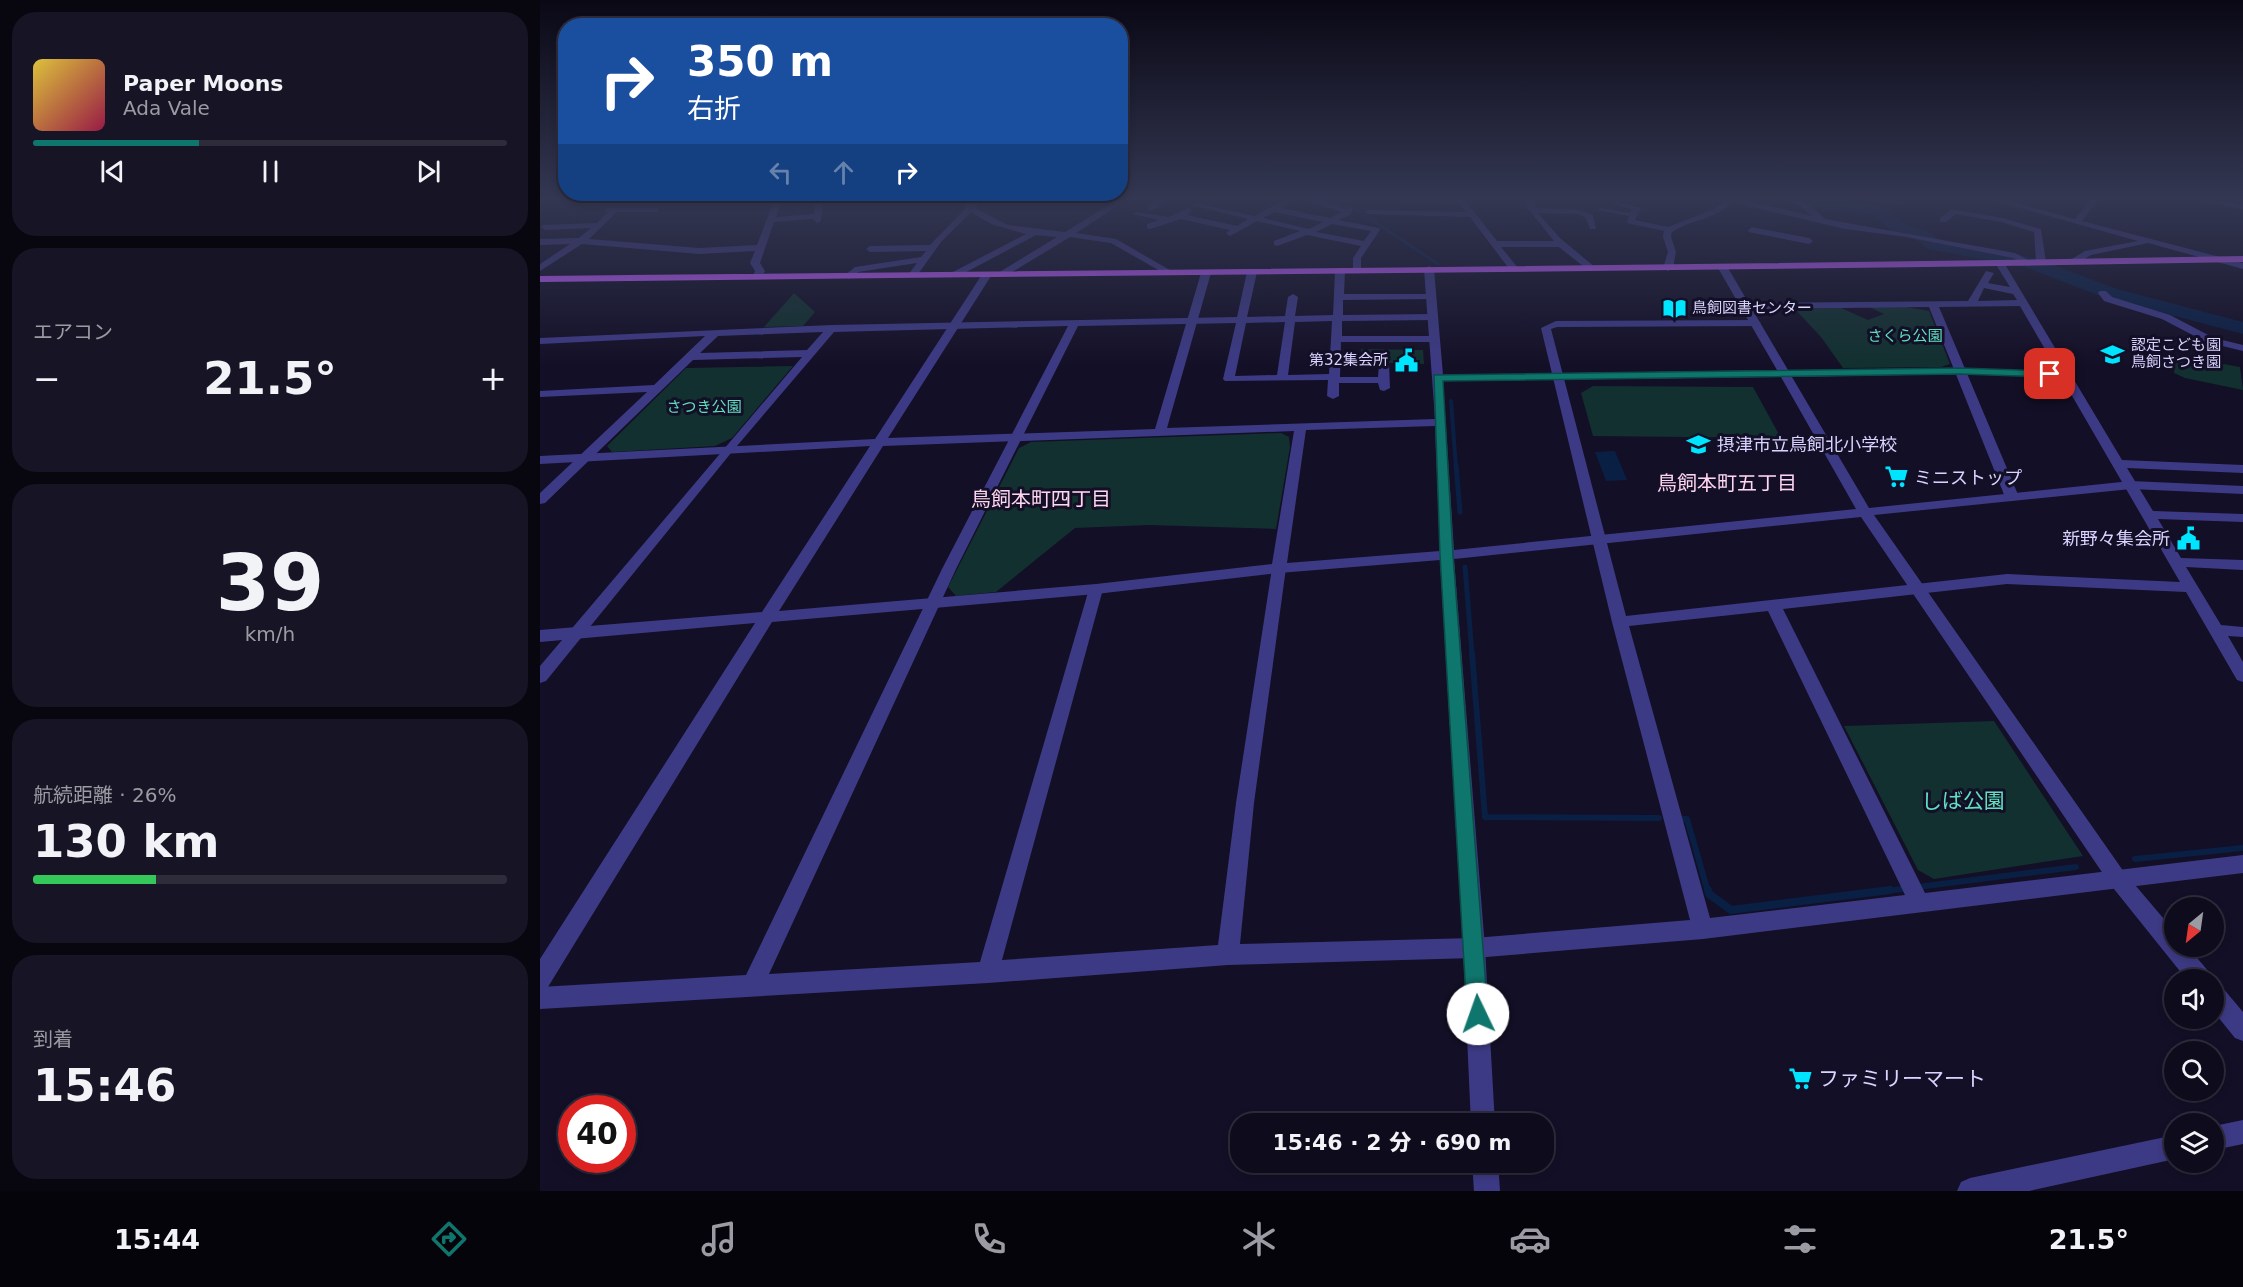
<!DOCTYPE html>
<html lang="ja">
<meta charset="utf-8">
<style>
:root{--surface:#0e0b1c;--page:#171425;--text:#f1f3f6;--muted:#9b9ba3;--line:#2e2b3b;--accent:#0f766e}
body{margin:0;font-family:"DejaVu Sans","Noto Sans JP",sans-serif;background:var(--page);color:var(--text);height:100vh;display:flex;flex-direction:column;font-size:22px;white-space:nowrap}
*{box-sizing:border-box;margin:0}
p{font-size:20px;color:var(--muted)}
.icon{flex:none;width:33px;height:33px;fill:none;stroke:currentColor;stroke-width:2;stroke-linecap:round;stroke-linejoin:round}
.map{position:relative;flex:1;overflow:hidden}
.side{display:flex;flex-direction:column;gap:12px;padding:12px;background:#08060f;width:540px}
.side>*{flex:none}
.top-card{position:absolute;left:18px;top:18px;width:570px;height:183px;border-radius:24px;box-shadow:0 3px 9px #0003,0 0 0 2px var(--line);background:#1a4fa0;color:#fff;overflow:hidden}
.needle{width:39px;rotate:209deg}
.buttons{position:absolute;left:1624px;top:897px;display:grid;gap:12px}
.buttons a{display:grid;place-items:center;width:60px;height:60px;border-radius:50%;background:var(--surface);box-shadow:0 3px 9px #0003,0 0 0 2px var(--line);font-size:30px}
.speed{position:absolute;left:18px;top:1095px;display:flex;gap:12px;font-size:30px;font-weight:700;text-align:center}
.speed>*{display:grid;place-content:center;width:78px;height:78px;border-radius:50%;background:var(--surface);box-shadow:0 3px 9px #0003,0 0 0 2px var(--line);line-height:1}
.speed .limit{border:9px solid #d22;background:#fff;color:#111}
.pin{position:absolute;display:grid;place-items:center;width:51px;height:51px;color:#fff;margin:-26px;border-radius:12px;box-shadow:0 3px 9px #0006}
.me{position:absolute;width:66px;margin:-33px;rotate:357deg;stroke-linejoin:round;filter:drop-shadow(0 0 4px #0008)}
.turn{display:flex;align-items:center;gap:21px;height:126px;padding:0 30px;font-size:27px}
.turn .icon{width:78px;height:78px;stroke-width:2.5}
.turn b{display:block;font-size:42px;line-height:51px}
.lanes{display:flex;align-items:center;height:57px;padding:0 30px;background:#0003;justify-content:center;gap:30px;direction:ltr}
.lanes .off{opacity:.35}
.big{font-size:45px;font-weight:800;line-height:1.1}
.side .widget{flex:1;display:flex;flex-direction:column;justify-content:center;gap:9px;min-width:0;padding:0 21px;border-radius:24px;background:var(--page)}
.side .dial{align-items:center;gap:0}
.dial b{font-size:78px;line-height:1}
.song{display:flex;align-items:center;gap:18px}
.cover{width:72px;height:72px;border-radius:9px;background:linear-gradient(135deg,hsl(50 70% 55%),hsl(340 70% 35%))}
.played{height:6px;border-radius:3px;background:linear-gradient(90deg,var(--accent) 35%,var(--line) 35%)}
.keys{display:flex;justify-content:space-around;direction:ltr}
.heat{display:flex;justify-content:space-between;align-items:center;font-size:33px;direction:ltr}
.charge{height:9px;border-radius:4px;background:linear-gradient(90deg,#34c759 26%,var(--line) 0)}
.trip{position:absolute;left:690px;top:1113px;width:324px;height:60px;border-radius:24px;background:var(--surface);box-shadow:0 3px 9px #0003,0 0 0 2px var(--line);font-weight:800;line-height:60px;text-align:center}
.menu{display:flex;height:96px;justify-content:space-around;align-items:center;background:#06040b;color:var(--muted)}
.menu .icon{width:42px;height:42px}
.menu .current{color:var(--accent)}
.menu b{font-size:27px;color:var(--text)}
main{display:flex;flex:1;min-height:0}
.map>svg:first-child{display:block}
.green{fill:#12302f}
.water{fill:#0a1f44}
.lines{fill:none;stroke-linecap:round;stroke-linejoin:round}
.stream-far4{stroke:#0a1f44;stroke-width:3}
.stream-far3{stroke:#0a1f44;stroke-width:4}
.stream-far2{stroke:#0a1f44;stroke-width:5}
.stream-far1{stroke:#0a1f44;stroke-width:6}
.stream{stroke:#0a1f44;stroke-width:8}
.river{fill:#0a1f44;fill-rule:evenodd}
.minor{fill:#3d3a85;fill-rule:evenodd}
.tertiary{fill:#3d3a85;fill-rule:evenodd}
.primary{fill:#c25bff;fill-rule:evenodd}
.route{fill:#0f766e;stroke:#0a4d48;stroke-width:1.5}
.labels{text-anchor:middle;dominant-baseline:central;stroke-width:6;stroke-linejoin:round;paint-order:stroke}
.far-poi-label{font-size:15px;fill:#d9d4ff;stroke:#130f26;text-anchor:start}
.far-park-label{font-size:15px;fill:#5fe0c0;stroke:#130f26}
.poi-label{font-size:18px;fill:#d9d4ff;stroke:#130f26;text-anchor:start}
.neighbourhood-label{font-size:20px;fill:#ffd6f0;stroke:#130f26}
.near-park-label{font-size:21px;fill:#5fe0c0;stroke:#130f26}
.near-poi-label{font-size:21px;fill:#d9d4ff;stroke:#130f26;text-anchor:start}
</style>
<main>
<section class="side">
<div class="widget">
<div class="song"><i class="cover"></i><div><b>Paper Moons</b><p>Ada Vale</p></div></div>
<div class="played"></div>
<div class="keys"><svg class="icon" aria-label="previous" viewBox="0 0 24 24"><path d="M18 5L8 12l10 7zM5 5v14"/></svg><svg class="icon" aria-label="pause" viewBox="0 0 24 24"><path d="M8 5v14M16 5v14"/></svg><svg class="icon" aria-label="next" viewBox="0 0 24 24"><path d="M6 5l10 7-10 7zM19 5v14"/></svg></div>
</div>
<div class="widget"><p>エアコン</p>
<div class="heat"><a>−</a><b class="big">21.5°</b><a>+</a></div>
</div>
<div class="widget dial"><b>39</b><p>km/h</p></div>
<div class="widget"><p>航続距離 · 26%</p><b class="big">130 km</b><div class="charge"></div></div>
<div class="widget"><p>到着</p><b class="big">15:46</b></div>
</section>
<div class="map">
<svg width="1703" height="1191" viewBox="0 0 1703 1191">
<rect width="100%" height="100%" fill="#130f26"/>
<path class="green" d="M254 293 275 312 263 326 224 327Z
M1329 307H1366L1389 311 1410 364 1401 367 1303 368 1281 337 1255 309 1301 308 1328 320 1344 314Z
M821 349 883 350 884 364 821 362Z
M1635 355 1700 367 1703 390 1645 378 1634 373Z
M253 366 192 438 175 446 72 452 67 446 146 368Z
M1053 386 1213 387 1241 438 1053 436 1041 393Z
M741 433 749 437 750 447 736 529 609 525 535 528 456 592 416 596 408 587 479 448 491 442Z
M1454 721 1543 856 1394 879 1378 870 1304 726Z"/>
<path class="water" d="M1075 451 1087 480 1066 481 1055 452Z"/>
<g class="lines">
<path class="stream-far4" d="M778 200 817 210 898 264"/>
<path class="stream-far3" d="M911 401 916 467"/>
<path class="stream-far2" d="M916 465 920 512
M925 567 932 654"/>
<path class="stream-far1" d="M932 653 945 817 1119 818
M1143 819H1147L1168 892
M1595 859 1703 848
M1338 892 1536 867"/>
<path class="stream" d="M1168 890 1169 894 1191 910 1350 890"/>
<path class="river" d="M1248 200H1286L1343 207 1366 224 1391 233 1400 241 1495 258 1577 289 1703 322V334L1563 297 1485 267 1388 249 1379 241 1354 232 1332 214 1277 209 1250 203Z"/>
<path class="minor" d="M234 200H242L236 217 274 214 275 200H283L281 221 277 223 273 219 234 222 220 263 225 271 221 278 213 276 215 271 210 263 215 251 159 254 42 244 0 271V264L30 244 0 245V239L39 238 51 228 5 230 1 227 2 225 57 223 68 212 64 210 68 208H118V212H77L49 239 159 248 217 245Z
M425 200H439L440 202 435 208 468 225 525 232 577 200H587L536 233 576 239 635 273 627 275 571 243 530 237 464 277H458V273L517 237 496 235 417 277H411V273L486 234 451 224 431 212 401 242 376 277 368 275 377 263 318 272 309 279 304 276 315 267 381 257 386 251 330 252 326 249 330 246 390 245 426 208Z
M616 200H625L614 210H608V206Z
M743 200H753L741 208 790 218 801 212 766 200H778L806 209 813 206 811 214 799 220 839 228 840 230 821 258V273L813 271V258L821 246 767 235 737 246 734 245V241L760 231 717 221 690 236 686 233 690 230 641 219 610 229 607 228V224L619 220 592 214 596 212 629 217 648 208 652 210 647 215 697 226 708 219 651 205 655 203 715 216ZM734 212 783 222 769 229 723 218ZM792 224 831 231 824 241 776 232Z
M857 200H925L957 241H1014L986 206 988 200H996L995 208 1040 210 1053 215 1056 229H1050L1046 218 1038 214 998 213 1020 238 1056 268 1048 270 1019 247H961L978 268 973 271 970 270 930 217 828 214 824 212 828 210 926 212 920 204 861 202Z
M1186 200H1203L1272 216 1260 206 1245 200C1263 200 1273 206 1285 219L1475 253 1494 263 1489 266 1473 258 1367 237 1305 229 1192 202C1176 220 1151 219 1132 232L1131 237 1136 252 1133 268 1128 271 1123 268 1128 252 1123 237 1124 231 1087 223 1089 216 1057 210 1061 208 1090 213 1092 209 1073 204 1077 202 1101 208 1095 220 1128 227 1174 209Z
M1338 200H1358L1365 203 1361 205Z
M1452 200H1465L1535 219 1550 200H1558L1542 221 1703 263V269L1608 243 1551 255 1536 264H1530V260L1545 251 1598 241Z
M1655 200H1675L1703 205V209Z
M1411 209 1463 218 1501 229 1506 262 1501 265 1496 262 1494 232 1461 222 1416 214 1406 222H1400V218Z
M1212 227 1269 238 1273 241 1269 244 1209 232 1208 230Z
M1460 260 1463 261 1582 460 1703 465V473L1587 468 1613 511 1703 514V522L1618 519 1641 558 1703 560V570L1646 567 1681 625 1703 627V637L1688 636 1703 662V682L1697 680 1646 592 1467 584 1243 609 1385 893 1703 855V873L1163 939 934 958 688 965 448 983 0 1009V987L206 975 402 569 528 326 294 332 191 453 6 681 0 683V666L262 357 153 360 5 503 0 504V493L107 392 0 397V391L114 385 165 336 0 344V338L292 325 697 317 707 272 712 269 717 272 707 317 745 316 748 297 753 294 758 297 755 316 793 315 795 271 800 268 805 271 804 294H894L896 296 891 299 803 300V315L893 314 898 317 893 320 802 321V336H893L898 339 893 342H801L800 377H838L839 363 844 360 849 363 850 388 844 391 840 390 838 383H799V396L793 399 787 396 788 380 685 381 683 379 696 323 538 326 416 569 229 974 440 962 549 589 556 584 563 589 462 960 678 945 696 803 732 568 739 563 746 568 714 803 700 944 934 938 1150 920 1072 622 1001 328 1016 321 1216 320 1221 323 1216 326 1017 327 1011 329 1086 616 1467 574 1640 582 1480 306 1399 307 1479 497 1472 501 1465 497 1389 307 1206 309 1201 306 1206 303 1428 301 1446 271 1454 273 1448 283 1470 287 1455 263ZM1444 288 1473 294 1477 300 1438 301ZM792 321 789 374 748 375 755 322ZM745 322 737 375 695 376 706 323ZM283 332 267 350 160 353 178 336ZM1228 611 1365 895 1170 918 1089 626Z
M1560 291H1566L1572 297 1630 315 1674 338 1703 345V351L1666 342 1622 319 1564 301 1558 293Z"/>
<path class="tertiary" d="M1183 265 1188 268 1248 370 1420 368 1528 372 1534 375 1528 378 1420 374 1252 377 1329 508 1591 481 1703 486V494L1591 489 1334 515 1584 872 1635 932V946H1647L1669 972 1672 980H1647L1570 884 1321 517 914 559 945 948 955 1124H931L923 948 900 560 739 573 556 594 232 622 8 987 0 990V959L215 623 0 642V630L222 612 330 446 0 464V456L335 439 441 276 446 273 451 276 348 438 615 429 661 273 666 270 671 273 627 428 895 419 884 269 889 266 894 269 903 375 1237 370 1178 268ZM1241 377 1316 509 914 550 903 381ZM895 426 900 551 747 563 766 430ZM754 431 732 564 556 584 239 611 343 446Z
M1674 984 1682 987 1703 1012V1041L1695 1038 1674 1012Z
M1703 1120V1144L1674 1150V1126Z
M1635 1135V1159L1489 1191H1417L1421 1182 1430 1178Z
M932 1162H958L960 1191H934Z"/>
<path class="primary" d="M1703 256V262C1135 272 568 275 0 282V276C568 270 1135 266 1703 256Z"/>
</g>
<linearGradient id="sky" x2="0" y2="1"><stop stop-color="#0a0815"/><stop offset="0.54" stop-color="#333752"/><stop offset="1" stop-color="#333752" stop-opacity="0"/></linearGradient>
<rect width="1703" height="367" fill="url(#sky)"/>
<path class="route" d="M1420 368 1510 371 1515 374 1510 377 1420 374 903 381 913 555 948 1014 945 1021 938 1024 930 1021 927 1014 900 555 894 375Z"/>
<defs>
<symbol id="library-bare" viewBox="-9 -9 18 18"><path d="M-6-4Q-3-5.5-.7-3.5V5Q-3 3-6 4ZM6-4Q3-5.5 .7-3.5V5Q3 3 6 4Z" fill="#00e5ff" stroke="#130f26" stroke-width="2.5" paint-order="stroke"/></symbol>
<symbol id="school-bare" viewBox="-9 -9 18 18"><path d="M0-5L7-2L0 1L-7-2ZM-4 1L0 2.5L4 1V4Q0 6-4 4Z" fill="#00e5ff" stroke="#130f26" stroke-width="2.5" paint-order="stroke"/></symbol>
<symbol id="civic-bare" viewBox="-9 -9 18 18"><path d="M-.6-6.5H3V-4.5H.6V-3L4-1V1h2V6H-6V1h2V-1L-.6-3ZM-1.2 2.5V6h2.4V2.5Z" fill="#00e5ff" stroke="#130f26" stroke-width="2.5" paint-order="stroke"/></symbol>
<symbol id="supermarket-bare" viewBox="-9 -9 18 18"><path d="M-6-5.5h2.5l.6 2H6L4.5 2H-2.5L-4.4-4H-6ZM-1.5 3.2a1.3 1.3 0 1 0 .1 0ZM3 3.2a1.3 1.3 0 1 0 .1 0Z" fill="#00e5ff" stroke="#130f26" stroke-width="2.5" paint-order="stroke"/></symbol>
</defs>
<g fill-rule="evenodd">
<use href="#library-bare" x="1118" y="292" width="33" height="33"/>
<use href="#school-bare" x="1556" y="338" width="33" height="33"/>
<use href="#civic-bare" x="850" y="344" width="33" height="33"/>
<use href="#school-bare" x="1142" y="428" width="33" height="33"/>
<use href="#supermarket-bare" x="1340" y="460" width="33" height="33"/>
<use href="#civic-bare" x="1632" y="522" width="33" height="33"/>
<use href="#supermarket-bare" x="1244" y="1062" width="33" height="33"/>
</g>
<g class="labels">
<g class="far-poi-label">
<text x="1152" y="308">鳥飼図書センター</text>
<text x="1591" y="345">認定こども園<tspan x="1591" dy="17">鳥飼さつき園</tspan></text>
<text x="848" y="360" text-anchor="end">第32集会所</text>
</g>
<g class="far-park-label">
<text x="1365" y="336">さくら公園</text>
<text x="164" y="407">さつき公園</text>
</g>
<g class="poi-label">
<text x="1177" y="444">摂津市立鳥飼北小学校</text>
<text x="1374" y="477">ミニストップ</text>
<text x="1630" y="538" text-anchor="end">新野々集会所</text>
</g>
<g class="neighbourhood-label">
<text x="1187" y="483">鳥飼本町五丁目</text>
<text x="501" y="499">鳥飼本町四丁目</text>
</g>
<g class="near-park-label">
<text x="1423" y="801">しば公園</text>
</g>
<g class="near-poi-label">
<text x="1278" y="1079">ファミリーマート</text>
</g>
</g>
</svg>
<div class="buttons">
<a><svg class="needle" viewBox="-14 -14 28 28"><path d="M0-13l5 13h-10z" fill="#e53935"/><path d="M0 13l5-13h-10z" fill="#9b9ba3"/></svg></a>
<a><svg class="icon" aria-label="sound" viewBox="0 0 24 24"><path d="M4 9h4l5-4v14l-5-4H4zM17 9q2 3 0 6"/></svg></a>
<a><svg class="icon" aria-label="search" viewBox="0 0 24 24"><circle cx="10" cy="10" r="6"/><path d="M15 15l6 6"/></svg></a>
<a><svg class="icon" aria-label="layers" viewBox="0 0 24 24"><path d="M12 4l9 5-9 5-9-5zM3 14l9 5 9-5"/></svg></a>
</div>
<div class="speed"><div class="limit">40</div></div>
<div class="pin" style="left:1510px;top:374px;background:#d93025"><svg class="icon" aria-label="arrive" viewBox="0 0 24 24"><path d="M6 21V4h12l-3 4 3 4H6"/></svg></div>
<svg class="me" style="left:938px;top:1014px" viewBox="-20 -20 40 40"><circle r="19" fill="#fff"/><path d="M0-13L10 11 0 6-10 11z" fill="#0f766e"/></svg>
<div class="trip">15:46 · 2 分 · 690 m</div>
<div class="top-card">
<div class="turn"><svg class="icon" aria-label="right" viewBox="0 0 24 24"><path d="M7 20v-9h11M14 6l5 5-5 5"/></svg><div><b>350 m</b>右折</div></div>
<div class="lanes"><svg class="icon off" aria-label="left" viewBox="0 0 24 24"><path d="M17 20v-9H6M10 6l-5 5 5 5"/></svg><svg class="icon off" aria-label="ahead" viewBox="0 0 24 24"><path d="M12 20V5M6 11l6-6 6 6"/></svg><svg class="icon" aria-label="right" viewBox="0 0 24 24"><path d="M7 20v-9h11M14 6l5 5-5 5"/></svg></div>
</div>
</div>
</main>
<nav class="menu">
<b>15:44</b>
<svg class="icon current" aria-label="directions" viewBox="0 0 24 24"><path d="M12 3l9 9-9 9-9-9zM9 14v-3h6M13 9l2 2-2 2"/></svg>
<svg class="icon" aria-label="music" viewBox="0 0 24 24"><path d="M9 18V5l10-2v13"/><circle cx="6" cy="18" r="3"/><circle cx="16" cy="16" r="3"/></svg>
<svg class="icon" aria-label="phone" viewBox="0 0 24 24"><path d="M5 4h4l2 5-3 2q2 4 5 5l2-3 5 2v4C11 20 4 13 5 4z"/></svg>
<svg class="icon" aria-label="climate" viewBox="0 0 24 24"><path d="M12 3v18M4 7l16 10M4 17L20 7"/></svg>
<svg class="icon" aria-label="car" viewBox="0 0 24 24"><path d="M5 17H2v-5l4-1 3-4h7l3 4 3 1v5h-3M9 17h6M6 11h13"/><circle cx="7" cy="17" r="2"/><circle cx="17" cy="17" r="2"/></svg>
<svg class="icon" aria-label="filters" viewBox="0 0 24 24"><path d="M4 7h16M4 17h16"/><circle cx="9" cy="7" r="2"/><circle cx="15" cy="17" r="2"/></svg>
<b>21.5°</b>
</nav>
